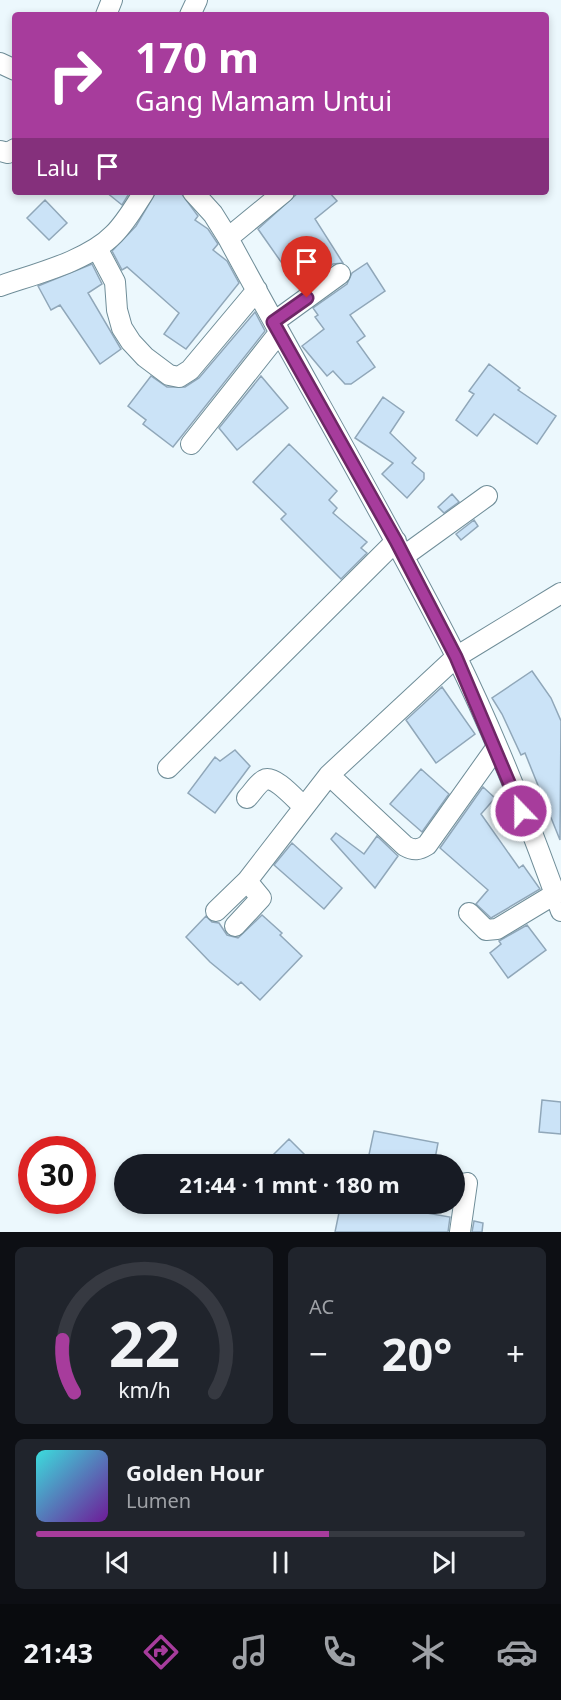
<!DOCTYPE html>
<html lang="id">
<meta charset="utf-8">
<style>
:root{--surface:#171b24;--page:#20242c;--text:#f1f3f6;--muted:#9ea1a6;--line:#363941;--accent:#a73c9c}
body{margin:0;font-family:"Noto Sans",sans-serif;background:var(--page);color:var(--text);height:100vh;display:flex;flex-direction:column;font-size:22px;white-space:nowrap}
*{box-sizing:border-box;margin:0}
p{font-size:20px;color:var(--muted)}
.icon{flex:none;width:33px;height:33px;fill:none;stroke:currentColor;stroke-width:2;stroke-linecap:round;stroke-linejoin:round}
.map{position:relative;height:1232px;overflow:hidden}
.side{display:flex;flex-direction:column;gap:15px;padding:15px;background:#0d0f14;flex:1}
.side>*{flex:none}
.guide{position:absolute;left:12px;top:12px;width:537px;height:183px;border-radius:6px;box-shadow:0 3px 9px #0003;background:#a73c9c;color:#fff;overflow:hidden}
.speed{position:absolute;left:18px;top:1136px;display:flex;gap:12px;font-size:30px;font-weight:700;text-align:center}
.speed>*{display:grid;place-content:center;width:78px;height:78px;border-radius:50%;background:var(--surface);box-shadow:0 3px 9px #0003;line-height:1}
.speed .limit{border:9px solid #d22;background:#fff;color:#111}
.pin{position:absolute;display:grid;place-items:center;width:51px;height:51px;color:#fff;margin:-62px -26px;border-radius:50% 50% 50% 0;rotate:-45deg;box-shadow:0 0 6px #0007}
.pin .icon{rotate:45deg}
.me{position:absolute;width:66px;margin:-33px;rotate:338deg;stroke-linejoin:round;filter:drop-shadow(0 0 4px #0008)}
.turn{display:flex;align-items:center;gap:21px;height:126px;padding:0 24px;font-size:27px}
.turn .icon{width:78px;height:78px;stroke-width:2.5}
.turn b{display:block;font-size:42px;line-height:51px}
.then{display:flex;align-items:center;height:57px;padding:0 24px;background:#0003;gap:12px;font-size:22px}
.big{font-size:45px;font-weight:700;line-height:1.1}
.side .card{flex:1;display:flex;flex-direction:column;justify-content:center;gap:9px;min-width:0;padding:0 21px;border-radius:9px;background:var(--page)}
.side .dial{align-items:center;gap:0}
.dial svg{height:156px;overflow:visible;fill:none;stroke:var(--line);stroke-width:7;stroke-linecap:round;text-anchor:middle}
.dial text{fill:var(--text);stroke:none}
.song{display:flex;align-items:center;gap:18px}
.cover{width:72px;height:72px;border-radius:9px;background:linear-gradient(135deg,hsl(180 70% 55%),hsl(280 70% 35%))}
.played{height:6px;border-radius:3px;background:linear-gradient(90deg,var(--accent) 60%,var(--line) 60%)}
.keys{display:flex;justify-content:space-around;direction:ltr}
.heat{display:flex;justify-content:space-between;align-items:center;font-size:33px;direction:ltr}
.side .tiles{flex:1;display:grid;gap:15px;grid-template-columns:1fr 1fr}
.card:last-child{grid-column:span 2}
.trip{position:absolute;left:114px;top:1154px;width:351px;height:60px;border-radius:30px;background:var(--surface);box-shadow:0 3px 9px #0003;font-weight:700;line-height:60px;text-align:center}
.tabs{display:flex;height:96px;justify-content:space-around;align-items:center;background:#090b0e;color:var(--muted)}
.tabs .icon{width:42px;height:42px}
.tabs .current{color:var(--accent)}
.tabs b{font-size:27px;color:var(--text)}
.map>svg:first-child{display:block}
.building{fill:#cbe3f7;stroke:#90a7b9;stroke-width:1.5}
.lines{fill:none;stroke-linecap:round;stroke-linejoin:round}
.minor-casing{stroke:#6f8d98;stroke-width:22}
.minor{stroke:#fff;stroke-width:20}
.route-casing{stroke:#6d2765;stroke-width:15}
.route{stroke:#a73c9c;stroke-width:10}
</style>
<div class="map">
<svg width="561" height="1232" viewBox="0 0 561 1232">
<rect width="100%" height="100%" fill="#ecf8fd"/>
<path class="building" d="M106 192H130L122 205Z
M156 192 181 193 198 216 195 220 208 229 218 244 213 250 227 261 239 283 186 349 164 334 179 313 127 267 122 270 112 251 136 226Z
M299 192H329L337 201 315 219 343 263 333 264 300 289 258 229Z
M45 200 67 223 49 240 27 218Z
M367 263 385 291 350 315 365 336 357 342 375 367 351 384H345L333 371 327 376 302 346 324 329 315 317 318 315 313 308 347 284 352 273Z
M92 264 102 284 88 293 121 349 100 364 60 305 51 310 38 286Z
M255 312 265 331 173 447 143 424 146 420 128 406 151 376 167 387H185L199 378Z
M489 364 520 388 518 390 556 416 537 444 494 414 477 436 456 420 474 394 469 391Z
M261 376 288 408 237 450 219 428Z
M383 397 404 412 390 433 416 458 412 463 424 473V479L407 498 382 474 393 463 355 438Z
M289 444 337 491 329 500 337 508 333 513 367 542 361 548 367 553 341 579 281 519 286 514 253 482Z
M452 494 459 502 444 513 438 507Z
M474 520 478 526 461 540 456 534Z
M532 671 551 698 561 721 560 840 525 753 521 755 502 714 492 698Z
M442 687 475 734 436 763 406 720Z
M235 750 250 766 215 813 188 793 215 757 220 761Z
M421 769 449 794 422 832 390 804Z
M483 787 495 798 481 814 519 868 523 865 540 889 491 918 476 904 488 890 440 848Z
M336 833 364 854 377 836 398 856 375 888 331 839Z
M292 843 342 888 324 909 274 865Z
M262 915 282 933 280 935 302 956 260 1000 241 982 238 985 210 962 186 937 206 916 212 922 219 923 227 935 238 938Z
M527 925 546 950 508 978 490 953 501 944 499 941Z
M542 1100 561 1102V1134L539 1132Z
M374 1131 438 1143 434 1164H367Z
M289 1139 314 1164H264Z
M341 1203H354L358 1207 359 1203H428L426 1213 450 1217 448 1232H335Z
M474 1221 483 1223 482 1232H472Z"/>
<g class="lines">
<defs>
<path id="minor" d="M106 15 112 0
M190 15 197 0
M0 63 15 70
M0 151 8 153 15 149
M193 192 213 214 228 238C303 377 383 513 455 654 494 733 531 827 561 911
M228 238 284 192
M97 248 115 282 117 310 122 328 131 342 145 357 169 375 179 377 190 370 257 290
M0 286C35 274 88 261 114 234 126 222 135 206 144 192
M274 322 340 274
M191 444 279 333
M404 556 487 496
M168 768 396 541
M329 775 405 846C414 851 419 850 427 845L496 748
M247 798C252 793 258 783 264 780 274 774 296 800 304 807
M216 911 247 881 329 775 456 657 561 593
M469 913 486 930 497 929 555 894
M235 926 261 898 247 881
M460 1232 467 1183"/>
</defs>
<use href="#minor" class="minor-casing"/>
<use href="#minor" class="minor"/>
</g>
<g class="lines">
<defs>
<path id="route" d="M307 298 273 322 396 541 456 657 521 811"/>
</defs>
<use href="#route" class="route-casing"/>
<use href="#route" class="route"/>
</g>
</svg>
<div class="speed"><div class="limit">30</div></div>
<div class="pin" style="left:307px;top:298px;background:#d93025"><svg class="icon" aria-label="arrive" viewBox="0 0 24 24"><path d="M6 21V4h12l-3 4 3 4H6"/></svg></div>
<svg class="me" style="left:521px;top:811px" viewBox="-20 -20 40 40"><circle r="17" fill="#a73c9c" stroke="#fff" stroke-width="3"/><path d="M0-11L8 9 0 5-8 9z" fill="#fff"/></svg>
<div class="trip">21:44 · 1 mnt · 180 m</div>
<div class="guide">
<div class="turn"><svg class="icon" aria-label="right" viewBox="0 0 24 24"><path d="M7 20v-9h11M14 6l5 5-5 5"/></svg><div><b>170 m</b>Gang Mamam Untui</div></div>
<div class="then">Lalu<svg class="icon" aria-label="arrive" viewBox="0 0 24 24"><path d="M6 21V4h12l-3 4 3 4H6"/></svg></div>
</div>
</div>
<section class="side">
<div class="tiles">
<div class="card dial"><svg viewBox="0 0 100 80">
<path d="M14 69A42 42 0 1 1 86 69"/>
<path d="M14 69A42 42 0 0 1 8 42" stroke="#a73c9c"/>
<text x="50" y="56" font-size="32" font-weight="700">22</text>
<text x="50" y="72" font-size="11">km/h</text>
</svg></div>
<div class="card"><p>AC</p>
<div class="heat"><a>−</a><b class="big">20°</b><a>+</a></div>
</div>
<div class="card">
<div class="song"><i class="cover"></i><div><b>Golden Hour</b><p>Lumen</p></div></div>
<div class="played"></div>
<div class="keys"><svg class="icon" aria-label="previous" viewBox="0 0 24 24"><path d="M18 5L8 12l10 7zM5 5v14"/></svg><svg class="icon" aria-label="pause" viewBox="0 0 24 24"><path d="M8 5v14M16 5v14"/></svg><svg class="icon" aria-label="next" viewBox="0 0 24 24"><path d="M6 5l10 7-10 7zM19 5v14"/></svg></div>
</div>
</div>
</section>
<nav class="tabs">
<b>21:43</b>
<svg class="icon current" aria-label="directions" viewBox="0 0 24 24"><path d="M12 3l9 9-9 9-9-9zM9 14v-3h6M13 9l2 2-2 2"/></svg>
<svg class="icon" aria-label="music" viewBox="0 0 24 24"><path d="M9 18V5l10-2v13"/><circle cx="6" cy="18" r="3"/><circle cx="16" cy="16" r="3"/></svg>
<svg class="icon" aria-label="phone" viewBox="0 0 24 24"><path d="M5 4h4l2 5-3 2q2 4 5 5l2-3 5 2v4C11 20 4 13 5 4z"/></svg>
<svg class="icon" aria-label="climate" viewBox="0 0 24 24"><path d="M12 3v18M4 7l16 10M4 17L20 7"/></svg>
<svg class="icon" aria-label="car" viewBox="0 0 24 24"><path d="M5 17H2v-5l4-1 3-4h7l3 4 3 1v5h-3M9 17h6M6 11h13"/><circle cx="7" cy="17" r="2"/><circle cx="17" cy="17" r="2"/></svg>
</nav>
